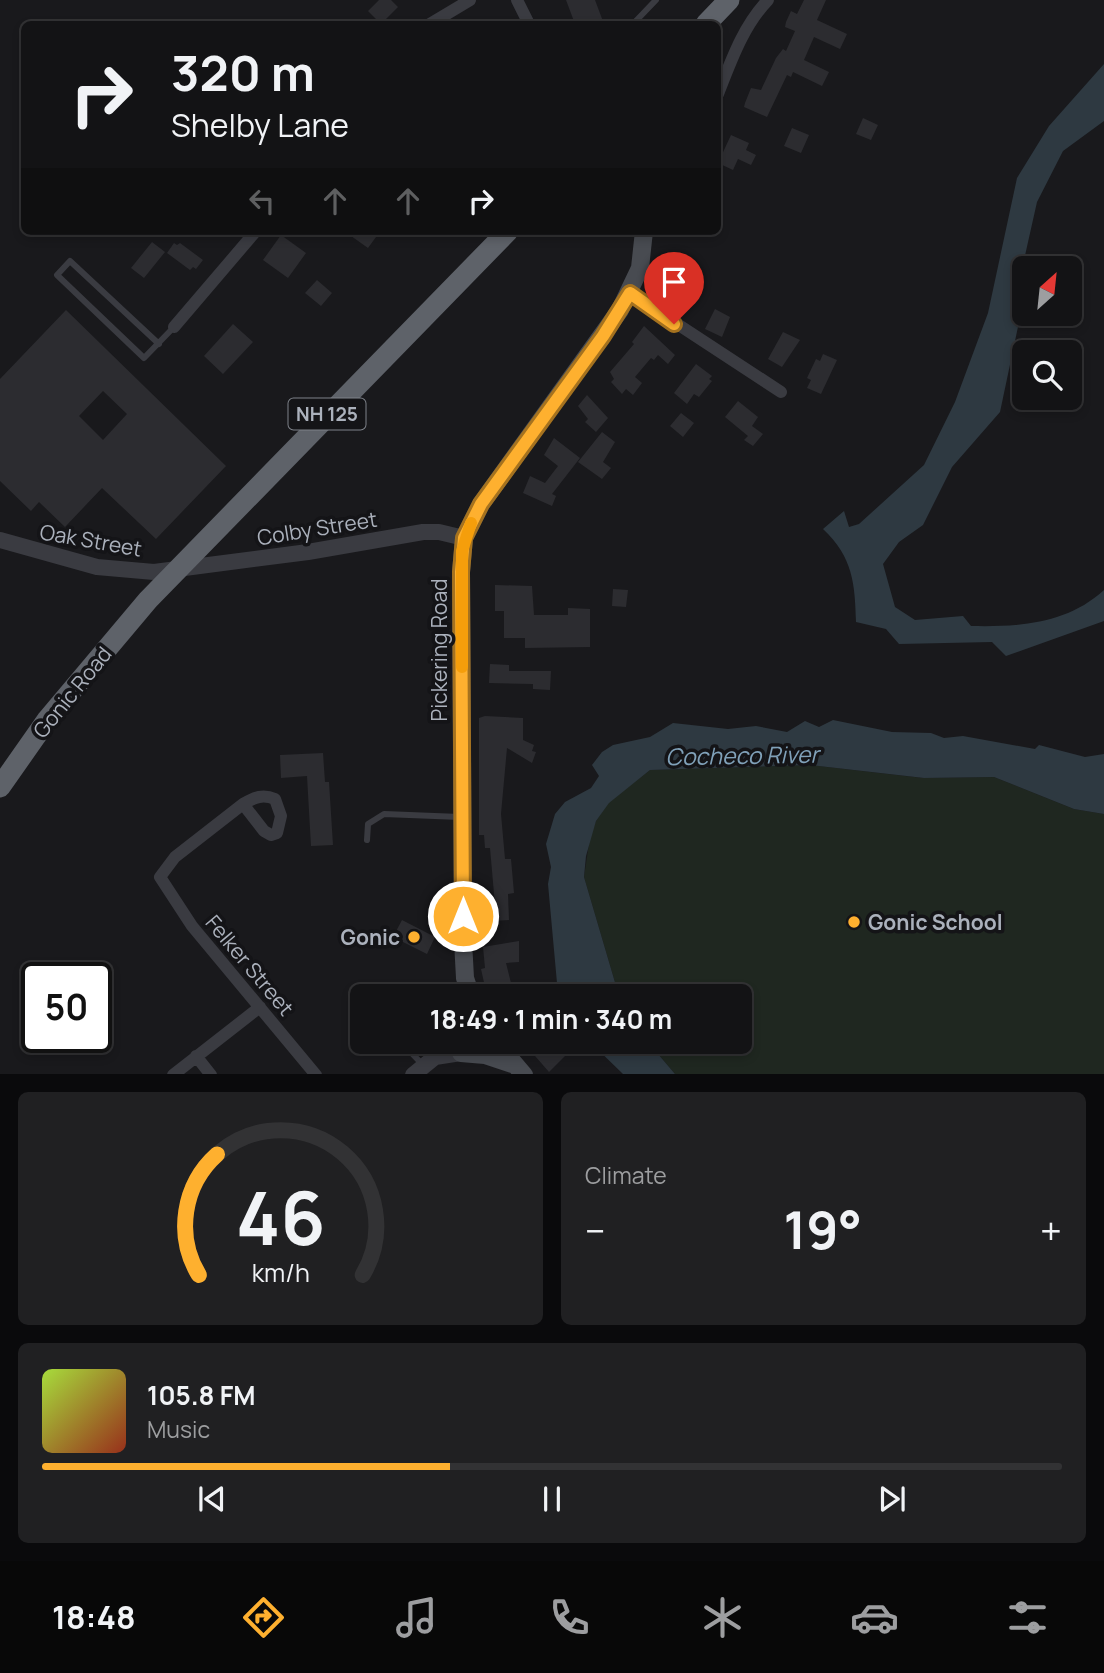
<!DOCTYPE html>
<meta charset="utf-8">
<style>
:root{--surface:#131315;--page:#202022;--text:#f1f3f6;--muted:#9d9ea0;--line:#323234;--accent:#feb02f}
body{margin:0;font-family:Manrope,sans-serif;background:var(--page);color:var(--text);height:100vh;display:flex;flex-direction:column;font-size:26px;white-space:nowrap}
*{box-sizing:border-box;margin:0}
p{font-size:23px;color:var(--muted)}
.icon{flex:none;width:38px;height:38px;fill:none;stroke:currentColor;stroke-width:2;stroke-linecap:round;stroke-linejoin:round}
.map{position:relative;height:1074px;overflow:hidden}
.sheet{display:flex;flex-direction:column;gap:18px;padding:18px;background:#0a0a0c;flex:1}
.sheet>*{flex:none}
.hud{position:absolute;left:21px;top:21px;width:700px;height:214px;border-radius:10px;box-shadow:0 4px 10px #0003,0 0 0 2px var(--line);background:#131315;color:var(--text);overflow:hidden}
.needle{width:46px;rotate:27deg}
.tools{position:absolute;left:1012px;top:256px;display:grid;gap:14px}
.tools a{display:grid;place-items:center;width:70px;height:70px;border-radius:10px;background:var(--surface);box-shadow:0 4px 10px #0003,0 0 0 2px var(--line);font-size:35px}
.speed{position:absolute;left:21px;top:962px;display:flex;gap:14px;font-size:35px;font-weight:700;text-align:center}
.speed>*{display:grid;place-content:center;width:91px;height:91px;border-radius:50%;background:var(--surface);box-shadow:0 4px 10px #0003,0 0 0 2px var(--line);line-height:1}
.speed .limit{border:4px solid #111;border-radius:10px;background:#fff;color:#111}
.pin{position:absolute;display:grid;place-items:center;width:60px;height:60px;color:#fff;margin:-72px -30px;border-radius:50% 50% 50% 0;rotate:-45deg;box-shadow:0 0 7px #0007}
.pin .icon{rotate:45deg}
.me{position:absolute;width:77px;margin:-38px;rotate:0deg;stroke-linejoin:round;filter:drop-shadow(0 0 5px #0008)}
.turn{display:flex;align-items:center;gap:24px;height:147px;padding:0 35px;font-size:32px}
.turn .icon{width:91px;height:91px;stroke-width:2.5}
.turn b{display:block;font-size:49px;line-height:60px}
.lanes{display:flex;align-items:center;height:66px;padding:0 35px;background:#0003;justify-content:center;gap:35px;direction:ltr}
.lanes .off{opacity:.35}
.big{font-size:52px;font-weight:700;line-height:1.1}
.sheet .widget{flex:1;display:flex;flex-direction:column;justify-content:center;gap:10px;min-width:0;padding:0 24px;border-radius:10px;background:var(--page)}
.sheet .dial{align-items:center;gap:0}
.dial svg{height:182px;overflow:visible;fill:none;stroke:var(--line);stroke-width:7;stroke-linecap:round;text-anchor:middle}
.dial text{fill:var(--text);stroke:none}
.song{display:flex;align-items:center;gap:21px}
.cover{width:84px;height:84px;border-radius:10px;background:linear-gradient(135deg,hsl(80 70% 55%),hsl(10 70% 35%))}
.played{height:7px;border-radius:4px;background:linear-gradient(90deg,var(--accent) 40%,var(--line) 40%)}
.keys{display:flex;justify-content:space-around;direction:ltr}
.heat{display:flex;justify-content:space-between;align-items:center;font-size:38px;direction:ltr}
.sheet .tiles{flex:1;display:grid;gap:18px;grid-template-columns:1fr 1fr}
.widget:last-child{grid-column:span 2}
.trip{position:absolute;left:350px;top:984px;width:402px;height:70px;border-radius:10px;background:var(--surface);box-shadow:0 4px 10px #0003,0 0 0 2px var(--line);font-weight:700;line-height:70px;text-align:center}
.tabs{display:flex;height:112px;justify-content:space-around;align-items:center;background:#080808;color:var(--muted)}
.tabs .icon{width:49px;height:49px}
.tabs .on{color:var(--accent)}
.tabs b{font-size:32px;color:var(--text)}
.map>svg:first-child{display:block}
.green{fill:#1f2720}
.water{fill:#2e3941}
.building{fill:#2c2c30;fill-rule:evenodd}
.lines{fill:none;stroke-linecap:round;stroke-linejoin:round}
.service{stroke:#3a3b41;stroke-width:6}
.minor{stroke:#3a3b41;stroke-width:12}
.tertiary{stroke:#3a3b41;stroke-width:16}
.secondary{stroke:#484b51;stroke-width:18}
.trunk{stroke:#5e6269;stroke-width:21}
.route-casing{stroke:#a5721f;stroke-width:18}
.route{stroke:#feb02f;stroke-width:12}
.slow{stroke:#f59e0b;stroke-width:12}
.poi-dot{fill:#feb02f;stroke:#141417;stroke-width:2.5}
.labels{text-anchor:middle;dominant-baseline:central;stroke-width:7;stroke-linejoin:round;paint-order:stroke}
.shield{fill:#141417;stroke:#7e828a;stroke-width:2}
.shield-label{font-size:19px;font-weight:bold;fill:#abb1bc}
.street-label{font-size:21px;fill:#abb1bc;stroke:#141417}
.poi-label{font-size:21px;font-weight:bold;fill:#abb1bc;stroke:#141417;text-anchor:start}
.water-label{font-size:23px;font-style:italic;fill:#80a1b9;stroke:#141417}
</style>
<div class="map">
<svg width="1104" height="1075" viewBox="0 0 1104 1075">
<rect width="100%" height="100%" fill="#19191c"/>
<path class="green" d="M810 765 923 778 994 777 1074 809 1104 814V1074H675L647 1041H740V996H619L584 877 590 837 596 821 609 802 650 770Z"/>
<path class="water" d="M1104 64V121L1063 151 1037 202 1024 260 1019 322 1000 412 952 467 923 525 899 542 883 564 895 607 915 620 963 616 971 626C1019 627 1067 624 1104 590V621L1006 656 992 642 899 644 886 629 856 622C855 584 853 557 823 529L844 511 849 527 859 524 924 465 955 402 988 313 1017 178 1049 126Z
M833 720 892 732 931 733 944 738 963 736 1035 749 1039 745 1085 757 1104 754V814L1074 809 994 777 924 778 810 765 650 770 609 803 596 821 586 856 584 877 619 996H566L557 983 548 884 551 867 546 844 555 814 565 802 591 788 599 776 592 765 602 752 613 745 650 737 673 723 728 729 756 726 787 732 805 721 819 727Z
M589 1041H647L675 1074H623Z"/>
<path class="building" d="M379 0H391L398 7 381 24 368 11Z
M566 0H595L604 24H575Z
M804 0H826L817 20 847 34 840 49 814 37 804 60 829 72 822 86 793 72 791 77 787 75 767 117 744 107 745 103 751 88 761 90 776 58 783 49 786 51 795 31 785 27 786 22 791 11 797 14Z
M863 118 878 125 871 140 856 134Z
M792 128 809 135 801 153 784 146Z
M731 135 749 143 746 150 756 155 751 165 738 159 733 170 718 163Z
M344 231H367L376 237 368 248Z
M281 235 306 253 288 278 263 260Z
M152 242 165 252 144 278 131 268Z
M174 243 177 245 180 243 203 260 196 269 193 267 190 270 167 253Z
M317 280 332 293 321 306 305 293Z
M715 309 730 317 722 337 705 329Z
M66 310 226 466 156 539 102 488 65 527 39 502 31 511 0 481V379ZM103 391 127 414 103 440 79 416Z
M233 324 253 342 223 374 204 356Z
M644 326 675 355 668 364 658 355 654 360 651 358 635 377 642 383 633 395 626 389 622 394 611 382 614 379 610 372 634 344 632 342Z
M783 332 800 340 782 367 768 359Z
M823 354 837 360 821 394 807 388 811 380 807 378 816 359 820 361Z
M696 364 712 376 709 379 712 381 699 397 694 394 687 404 674 393Z
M587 395 608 418 596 432 585 422 588 419 578 406Z
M738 401 758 417 752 426 763 434 753 446 744 440 748 436 725 417Z
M681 413 694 423 683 437 670 426Z
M602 432 615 442 603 462 611 468 602 479 578 462Z
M554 438 580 458 552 494 556 496 552 506 523 493 530 476 545 483 558 466 544 455Z
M495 585 532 586 534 615H568V608L590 609V647L525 648V638H504V611H495Z
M613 589 628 590 626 607 612 606Z
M490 664 509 665V671H551L550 690 533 689V684L489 683Z
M485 716 523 718V740L534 745 532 751 536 752 532 763 507 748 501 814 505 859H511L514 893 508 894 509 920 493 921 492 905H495L490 848H485L484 835H479V718Z
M323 753 325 782H329L333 845 311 846 307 776 281 778 280 755Z
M402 920 435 937 427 954 393 937Z
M519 941V962L506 963 512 987 508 988 509 993 487 996 481 969 485 968 483 947Z
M522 1041H580L549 1072Z"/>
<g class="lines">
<path class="service" d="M633 24 656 0
M159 344 70 261 57 275 144 358 174 327
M367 840 368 824 384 814 460 817
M400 1041 423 1065"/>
<path class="minor" d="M517 0 529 24
M430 24 470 0
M718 94C731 61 743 26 768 0
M630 293 781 392
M174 327 256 231
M243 804 264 831 271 835 277 833 281 816 275 799C263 794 255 797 243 804L175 857 160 877 192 926 316 1075
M196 1056 211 1075
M173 1075 260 1007"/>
<path class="tertiary" d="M0 540 97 567 154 572 308 552 423 532H439L464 538
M435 1057 461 1053 476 1041
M413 1075 435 1057 443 1041"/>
<path class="secondary" d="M471 996 465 978 463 941 461 572 464 538 481 504 620 310 640 268 644 231
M495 1041 524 1075
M461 1053 485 1055 512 1064"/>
<path class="trunk" d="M706 24 729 0
M0 787 47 720 148 600 508 231"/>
</g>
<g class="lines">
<defs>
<path id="route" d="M463 916 461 572 464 538 481 504 603 336 630 293 674 324"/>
</defs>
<use href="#route" class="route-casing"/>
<use href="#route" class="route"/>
<path class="slow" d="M462 667V551L471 523"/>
</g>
<g class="poi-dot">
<circle cx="854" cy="922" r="7"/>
<circle cx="414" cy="937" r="7"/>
</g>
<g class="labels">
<rect class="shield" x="288.5" y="398.5" width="77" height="31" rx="5"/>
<g class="shield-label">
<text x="327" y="414">NH 125</text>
</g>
<g class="street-label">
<text transform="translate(317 528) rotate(-9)">Colby Street</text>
<text transform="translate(91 540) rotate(10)">Oak Street</text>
<text transform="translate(439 650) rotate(-90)">Pickering Road</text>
<text transform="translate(72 692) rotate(-51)">Gonic Road</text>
<text transform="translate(250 965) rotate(50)">Felker Street</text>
</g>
<g class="poi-label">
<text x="868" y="922">Gonic School</text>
<text x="400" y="937" text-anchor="end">Gonic</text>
</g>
<g class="water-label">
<text transform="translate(742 755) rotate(-1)">Cocheco River</text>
</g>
</g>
</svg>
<div class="tools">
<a><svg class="needle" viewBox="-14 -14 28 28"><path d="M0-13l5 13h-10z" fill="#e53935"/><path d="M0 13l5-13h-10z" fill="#9d9ea0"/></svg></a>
<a><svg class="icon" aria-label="search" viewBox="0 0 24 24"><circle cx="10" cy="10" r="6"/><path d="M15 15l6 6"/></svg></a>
</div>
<div class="speed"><div class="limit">50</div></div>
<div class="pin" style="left:674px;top:324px;background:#d93025"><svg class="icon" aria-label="arrive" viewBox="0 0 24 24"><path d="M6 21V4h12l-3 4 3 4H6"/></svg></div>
<svg class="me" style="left:463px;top:916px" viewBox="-20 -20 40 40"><circle r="17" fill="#feb02f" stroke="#fff" stroke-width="3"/><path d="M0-11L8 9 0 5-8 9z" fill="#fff"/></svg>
<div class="trip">18:49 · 1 min · 340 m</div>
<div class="hud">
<div class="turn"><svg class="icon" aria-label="right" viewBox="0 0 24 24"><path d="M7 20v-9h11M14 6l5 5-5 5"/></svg><div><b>320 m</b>Shelby Lane</div></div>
<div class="lanes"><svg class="icon off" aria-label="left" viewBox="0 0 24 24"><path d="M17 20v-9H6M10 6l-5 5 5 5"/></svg><svg class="icon off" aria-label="ahead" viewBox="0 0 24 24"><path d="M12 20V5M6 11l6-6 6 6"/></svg><svg class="icon off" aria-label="ahead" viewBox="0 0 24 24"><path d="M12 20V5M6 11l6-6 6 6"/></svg><svg class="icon" aria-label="right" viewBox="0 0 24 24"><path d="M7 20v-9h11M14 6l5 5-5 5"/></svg></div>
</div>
</div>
<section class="sheet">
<div class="tiles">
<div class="widget dial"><svg viewBox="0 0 100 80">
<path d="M14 69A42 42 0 1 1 86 69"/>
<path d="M14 69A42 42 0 0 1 22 16" stroke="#feb02f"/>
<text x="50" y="56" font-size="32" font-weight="700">46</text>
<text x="50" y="72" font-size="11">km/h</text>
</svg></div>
<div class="widget"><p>Climate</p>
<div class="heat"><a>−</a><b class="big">19°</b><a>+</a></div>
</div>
<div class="widget">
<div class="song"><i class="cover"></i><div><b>105.8 FM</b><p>Music</p></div></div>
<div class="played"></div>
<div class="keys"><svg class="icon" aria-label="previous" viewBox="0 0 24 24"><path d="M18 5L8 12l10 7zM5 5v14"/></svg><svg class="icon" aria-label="pause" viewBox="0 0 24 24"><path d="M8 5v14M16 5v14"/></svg><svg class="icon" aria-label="next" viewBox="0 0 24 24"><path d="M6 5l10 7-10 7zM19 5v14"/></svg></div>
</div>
</div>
</section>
<nav class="tabs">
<b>18:48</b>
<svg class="icon on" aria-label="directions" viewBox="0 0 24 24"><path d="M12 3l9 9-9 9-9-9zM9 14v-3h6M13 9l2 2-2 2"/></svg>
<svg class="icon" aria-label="music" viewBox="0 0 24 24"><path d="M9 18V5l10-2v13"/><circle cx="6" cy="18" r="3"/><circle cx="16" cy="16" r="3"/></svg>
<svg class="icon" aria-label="phone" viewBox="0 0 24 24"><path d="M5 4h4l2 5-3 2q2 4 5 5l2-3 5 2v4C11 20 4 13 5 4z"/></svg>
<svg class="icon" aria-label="climate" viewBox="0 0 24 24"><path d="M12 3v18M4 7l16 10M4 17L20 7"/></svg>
<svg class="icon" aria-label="car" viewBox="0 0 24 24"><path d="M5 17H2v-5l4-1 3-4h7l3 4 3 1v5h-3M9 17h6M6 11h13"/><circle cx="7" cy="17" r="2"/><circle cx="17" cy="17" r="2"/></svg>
<svg class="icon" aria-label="filters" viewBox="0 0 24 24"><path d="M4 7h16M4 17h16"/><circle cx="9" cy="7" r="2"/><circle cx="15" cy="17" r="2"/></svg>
</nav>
